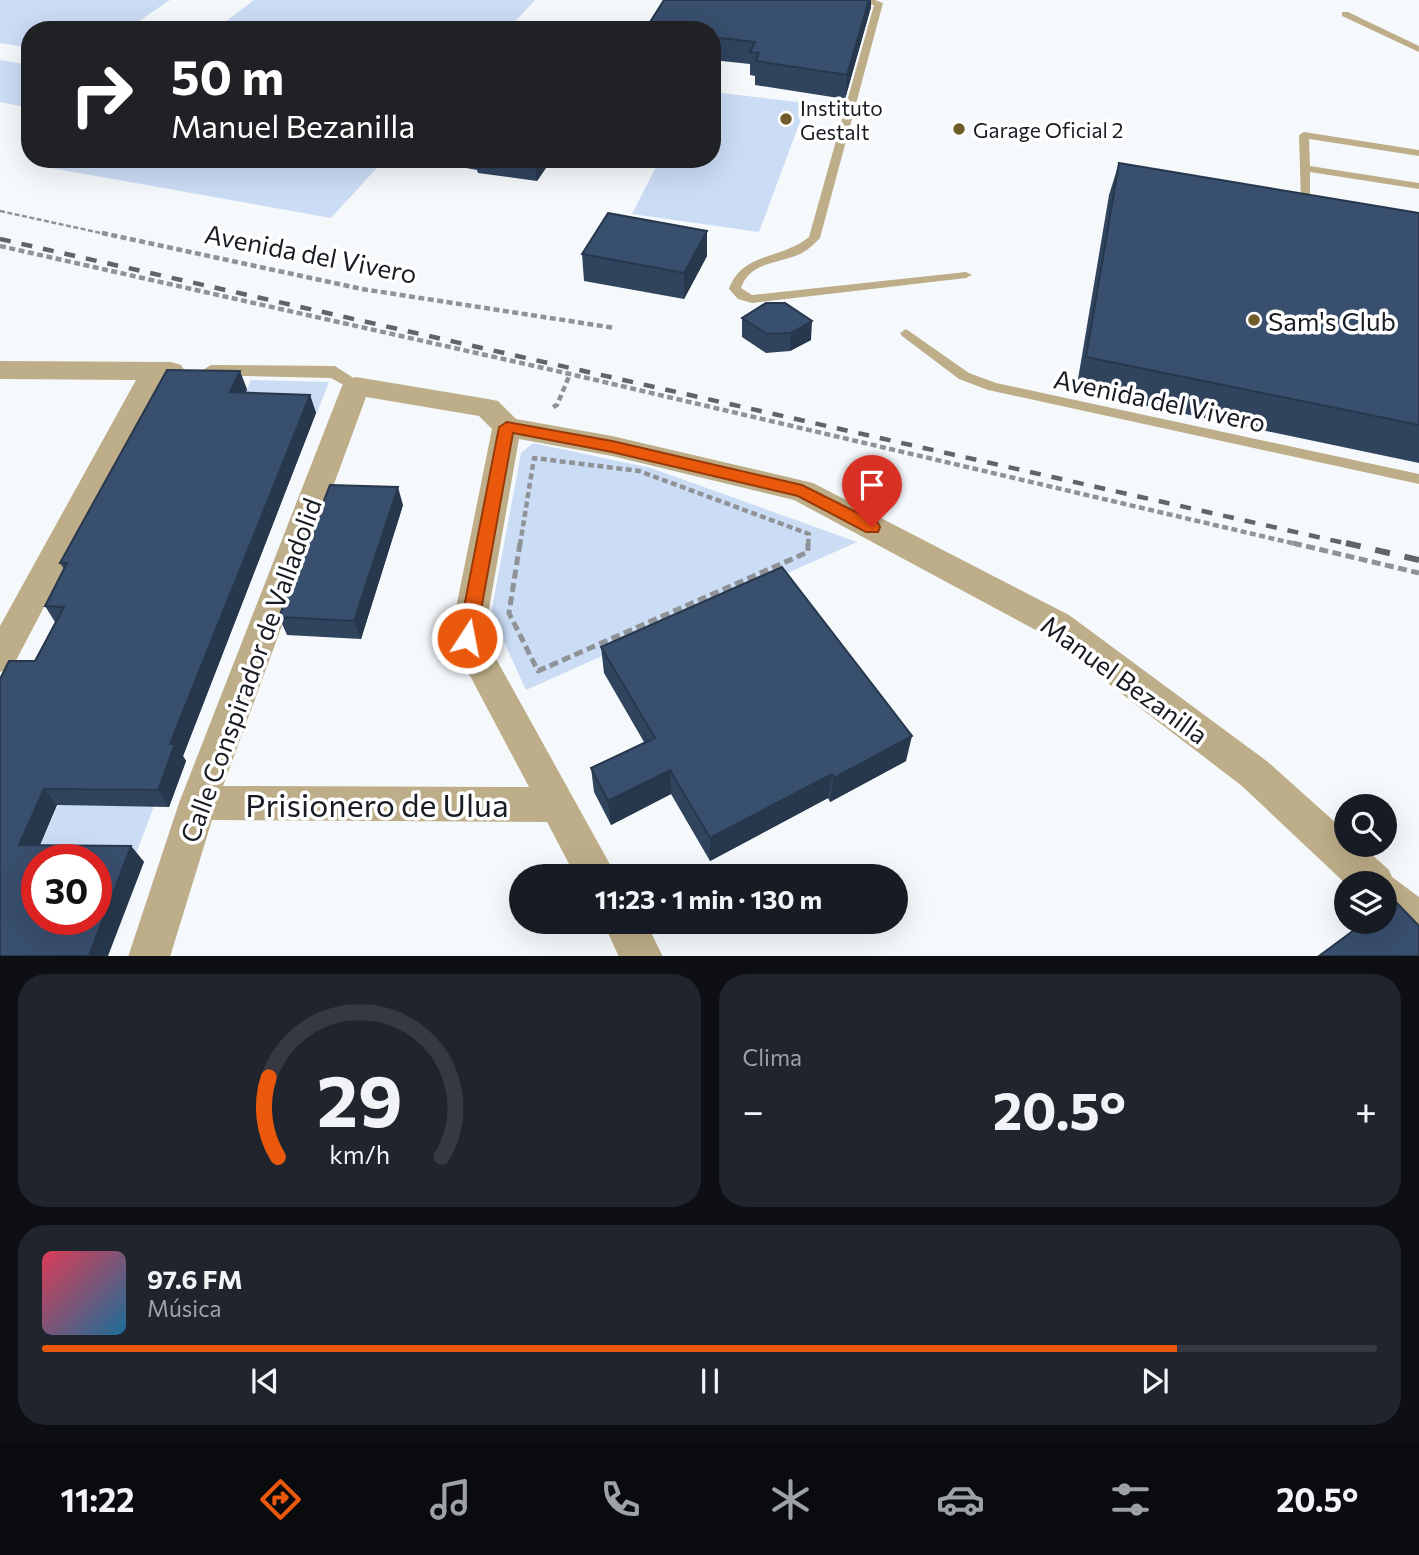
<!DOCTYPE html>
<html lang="es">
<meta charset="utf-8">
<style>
:root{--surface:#171b24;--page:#20242c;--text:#f1f3f6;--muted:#9ea1a6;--line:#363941;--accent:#ea580c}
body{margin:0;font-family:Commissioner,sans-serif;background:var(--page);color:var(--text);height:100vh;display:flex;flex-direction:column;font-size:26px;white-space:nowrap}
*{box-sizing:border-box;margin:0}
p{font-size:23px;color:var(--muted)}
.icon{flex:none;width:38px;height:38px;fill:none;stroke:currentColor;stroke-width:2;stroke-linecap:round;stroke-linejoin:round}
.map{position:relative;height:956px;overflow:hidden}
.side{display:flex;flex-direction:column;gap:18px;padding:18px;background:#0d0f14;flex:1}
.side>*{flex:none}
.hud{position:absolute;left:21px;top:21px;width:700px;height:147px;border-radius:28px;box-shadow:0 7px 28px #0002;background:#202124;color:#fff;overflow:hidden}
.buttons{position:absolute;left:1334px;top:794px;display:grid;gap:14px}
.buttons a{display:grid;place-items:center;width:63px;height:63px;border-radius:50%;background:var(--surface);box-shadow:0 7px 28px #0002;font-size:35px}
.speed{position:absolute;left:21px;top:844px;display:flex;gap:14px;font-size:35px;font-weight:700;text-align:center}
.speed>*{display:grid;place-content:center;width:91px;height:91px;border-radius:50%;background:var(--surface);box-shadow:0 7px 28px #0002;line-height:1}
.speed .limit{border:10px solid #d22;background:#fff;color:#111}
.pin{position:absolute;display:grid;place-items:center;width:60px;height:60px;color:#fff;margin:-72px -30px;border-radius:50% 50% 50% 0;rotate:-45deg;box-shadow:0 0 7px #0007}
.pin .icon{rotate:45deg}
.me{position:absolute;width:77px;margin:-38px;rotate:11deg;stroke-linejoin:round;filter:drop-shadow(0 0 5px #0008)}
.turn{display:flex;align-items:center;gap:24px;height:147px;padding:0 35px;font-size:32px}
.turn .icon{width:91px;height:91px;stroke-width:2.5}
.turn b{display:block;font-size:49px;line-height:60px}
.big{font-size:52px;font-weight:700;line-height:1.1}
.side .widget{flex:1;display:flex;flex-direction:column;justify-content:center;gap:10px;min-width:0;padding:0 24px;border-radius:28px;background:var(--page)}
.side .dial{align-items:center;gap:0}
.dial svg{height:182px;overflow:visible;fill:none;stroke:var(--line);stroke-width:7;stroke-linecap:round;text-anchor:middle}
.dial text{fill:var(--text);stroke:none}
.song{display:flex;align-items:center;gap:21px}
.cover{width:84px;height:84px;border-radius:10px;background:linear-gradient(135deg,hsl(350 70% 55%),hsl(200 70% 35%))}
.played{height:7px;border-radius:4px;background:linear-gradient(90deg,var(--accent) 85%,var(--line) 85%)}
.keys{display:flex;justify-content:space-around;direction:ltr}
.heat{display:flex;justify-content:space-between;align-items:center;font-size:38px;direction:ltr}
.side .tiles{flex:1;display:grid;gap:18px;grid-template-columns:1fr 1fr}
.widget:last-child{grid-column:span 2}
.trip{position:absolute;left:509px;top:864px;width:399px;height:70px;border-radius:35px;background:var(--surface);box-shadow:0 7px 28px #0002;font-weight:700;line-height:70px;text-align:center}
.dock{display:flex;height:112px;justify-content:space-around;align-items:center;background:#090b0e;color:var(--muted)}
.dock .icon{width:49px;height:49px}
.dock .current{color:var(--accent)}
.dock b{font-size:32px;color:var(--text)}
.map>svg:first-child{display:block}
.green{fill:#cbdcf5}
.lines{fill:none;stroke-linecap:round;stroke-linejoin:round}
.path-far2{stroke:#8f9398;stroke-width:2.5;stroke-dasharray:5 2.5;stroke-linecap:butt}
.path-far1{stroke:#8f9398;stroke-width:4.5;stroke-dasharray:6 3.5;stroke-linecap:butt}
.path{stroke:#8f9398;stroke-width:5;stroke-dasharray:9 4.5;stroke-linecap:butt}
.service{fill:#bdad88;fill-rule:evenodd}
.pedestrian{fill:#bdad88;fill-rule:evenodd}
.minor{fill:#bdad88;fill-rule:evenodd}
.rail-far1{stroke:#61656a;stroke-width:4.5;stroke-dasharray:11 11;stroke-linecap:butt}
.rail{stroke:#61656a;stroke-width:6;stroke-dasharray:15 15;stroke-linecap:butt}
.wall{fill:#30445e}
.shaded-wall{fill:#27374c}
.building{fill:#384f6d;stroke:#27374c;stroke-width:2;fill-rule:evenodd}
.route{fill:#ea580c;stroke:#983908;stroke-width:2}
.poi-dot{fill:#715d2c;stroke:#fff;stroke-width:2.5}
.labels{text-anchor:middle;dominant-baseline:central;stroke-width:7;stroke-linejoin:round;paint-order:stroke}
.far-poi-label{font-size:21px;fill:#181c23;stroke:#fff;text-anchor:start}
.street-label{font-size:26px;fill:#181c23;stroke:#fff}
.poi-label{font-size:26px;fill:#181c23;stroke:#fff;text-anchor:start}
.near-street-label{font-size:32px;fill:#181c23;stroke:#fff}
</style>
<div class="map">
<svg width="1419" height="957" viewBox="0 0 1419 957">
<rect width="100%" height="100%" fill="#f6f9fc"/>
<path class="green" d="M0 0H170L126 30H30V48L0 43Z
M254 0H535L507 30 216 29Z
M0 60 30 65V104L26 107 0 102Z
M712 92 807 103 759 232 632 214 660 159H712Z
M42 159H385L331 218 34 165Z
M251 380 329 382 317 413 237 412Z
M533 443 651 468 857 542 526 690 491 614 521 453Z
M58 805 154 806 133 862 33 861Z"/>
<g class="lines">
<path class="path-far2" d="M0 211 110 235"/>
<path class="path-far1" d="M102 233 362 289 615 328
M0 246 570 374 1300 545
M553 407 557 405 570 374
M520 545 534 458 639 471 809 534 808 545"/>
<path class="path" d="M520 543 509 613 538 671 808 552V543
M1293 543 1419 573"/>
<path class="service" d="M851 0H875L883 3 820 238C815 243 809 249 802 253 780 264 750 261 741 288L752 295 966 272 972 275 966 278 752 303 738 299 729 289C742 252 781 260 809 237L874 5Z
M1342 12H1348L1419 46V52L1342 16Z
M1304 132 1419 150V156L1309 139 1310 166 1419 183V189L1310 172V199L1323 203 1318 206 1301 203 1299 135Z
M906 329 969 373 996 383 1419 474V484L988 390 959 379 902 336 900 333Z"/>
<path class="pedestrian" d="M211 365 335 366 366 386 356 392 331 378 204 375 201 371Z"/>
<path class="minor" d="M0 361 171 362 181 365 185 371 181 377 163 380 12 668 0 672V626L136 380 0 379Z
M356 377 488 399 498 401 516 419 612 436 813 483 1069 615 1268 762 1346 832V845H1361L1389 870 1392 877 1419 897V944L1405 938 1384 920V884H1346L1242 786 1045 635 794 500 612 456 519 439 484 637 617 877H576L547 822 212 820 170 957H128L179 803 342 386 346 380ZM366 397 479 416 492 429 450 638 529 787 223 786Z
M603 922H646L663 957H619Z"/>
<path class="rail-far1" d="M0 239 1353 545"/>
<path class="rail" d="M1346 543 1419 560"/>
</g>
<path class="wall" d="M871 7 845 99 755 85V76L750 75V64L712 60V30Z
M464 159H552L537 181 478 173 477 170 466 168Z
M1119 163 1419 213V463L1076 391 1109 195Z
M707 231V256L684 299 584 281 582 254Z
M766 303 811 340 790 351 766 353 742 337V318Z
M247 389 246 393 310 395 316 413 183 756 186 761 169 807 57 805 40 845 131 846 144 862 0 956 35 661 55 622 45 606 64 569 60 563Z
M403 505 361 639 287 635 279 617Z
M601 647 906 761 830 802 828 798 710 861 671 794 611 825 594 792 591 768 644 742 604 673Z"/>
<path class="shaded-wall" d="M869 0H871V7L845 99 847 75Z
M534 159H552L537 181Z
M707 231V256L684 299V273Z
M812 321 811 340 790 351 791 333Z
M240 371 247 389 237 410 230 392Z
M310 395 316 413 183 756 186 761 169 807 158 790 170 744Z
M398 487 403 505 361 639 354 621Z
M912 736 906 761 830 802 834 778Z
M670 770 671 794 611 825 608 801Z
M832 774 828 798 710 861V838Z
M44 789 57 805 33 861 19 845Z
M131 846 144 862 108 956H89Z"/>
<path class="building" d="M664 0H869L847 75 756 61 759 53 750 52 755 42 712 37V30H645Z
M1119 163 1419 213V425L1086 357Z
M608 213 707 231 684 273 582 254Z
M766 303H785L812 321 791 333 767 334 742 318Z
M167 370 240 371 230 392 310 395 170 744H175L158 790 44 789 19 845 131 846 89 956H0V679L9 661H35L64 607 45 606 67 563H60ZM37 859H96V919H37Z
M330 485 398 487 354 621 279 617Z
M782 567 912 736 834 778 832 774 710 838 670 770 608 801 591 768 655 738 601 647Z
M1394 900 1419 926V956H1319L1365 922H1384V908Z"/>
<path class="route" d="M507 422 612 441 802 485 878 523 880 527 878 532H866L798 496 612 452 513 433 476 638 467 645 458 638 499 427Z"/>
<g class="poi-dot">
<circle cx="786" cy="119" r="7"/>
<circle cx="959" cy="129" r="7"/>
<circle cx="1254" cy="320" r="7"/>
</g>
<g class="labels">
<g class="far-poi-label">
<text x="800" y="107">Instituto<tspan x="800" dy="24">Gestalt</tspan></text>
<text x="973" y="129">Garage Oficial 2</text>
</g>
<g class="street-label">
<text transform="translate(311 253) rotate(11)">Avenida del Vivero</text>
<text transform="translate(1160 400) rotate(12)">Avenida del Vivero</text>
<text transform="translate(250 670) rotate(-70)">Calle Conspirador de Valladolid</text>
<text transform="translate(1125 679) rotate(36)">Manuel Bezanilla</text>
</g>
<g class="poi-label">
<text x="1268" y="320">Sam's Club</text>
</g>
<g class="near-street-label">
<text x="377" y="804">Prisionero de Ulua</text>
</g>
</g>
</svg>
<div class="buttons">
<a><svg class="icon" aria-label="search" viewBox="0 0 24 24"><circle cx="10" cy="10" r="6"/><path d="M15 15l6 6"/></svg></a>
<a><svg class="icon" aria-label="layers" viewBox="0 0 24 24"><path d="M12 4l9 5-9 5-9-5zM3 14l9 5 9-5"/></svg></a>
</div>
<div class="speed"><div class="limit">30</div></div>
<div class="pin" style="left:872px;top:527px;background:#d93025"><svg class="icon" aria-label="arrive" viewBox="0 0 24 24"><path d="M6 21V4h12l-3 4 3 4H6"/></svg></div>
<svg class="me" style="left:467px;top:638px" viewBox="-20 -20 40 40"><circle r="17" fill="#ea580c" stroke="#fff" stroke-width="3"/><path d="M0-11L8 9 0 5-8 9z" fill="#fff"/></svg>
<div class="trip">11:23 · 1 min · 130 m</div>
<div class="hud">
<div class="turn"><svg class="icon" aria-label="right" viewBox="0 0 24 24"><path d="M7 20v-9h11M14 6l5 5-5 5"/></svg><div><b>50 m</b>Manuel Bezanilla</div></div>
</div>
</div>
<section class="side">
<div class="tiles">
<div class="widget dial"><svg viewBox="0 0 100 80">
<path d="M14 69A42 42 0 1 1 86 69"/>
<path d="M14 69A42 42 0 0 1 10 34" stroke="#ea580c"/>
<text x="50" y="56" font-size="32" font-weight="700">29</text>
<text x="50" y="72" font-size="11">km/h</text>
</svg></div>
<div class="widget"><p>Clima</p>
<div class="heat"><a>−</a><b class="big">20.5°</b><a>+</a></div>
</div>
<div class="widget">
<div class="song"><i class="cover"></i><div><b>97.6 FM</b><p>Música</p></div></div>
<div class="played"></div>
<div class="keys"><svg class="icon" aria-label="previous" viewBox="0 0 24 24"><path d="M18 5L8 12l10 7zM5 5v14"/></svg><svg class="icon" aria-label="pause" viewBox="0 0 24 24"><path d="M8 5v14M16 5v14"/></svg><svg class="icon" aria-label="next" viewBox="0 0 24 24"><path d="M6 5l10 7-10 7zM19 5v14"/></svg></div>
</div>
</div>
</section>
<nav class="dock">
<b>11:22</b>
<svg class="icon current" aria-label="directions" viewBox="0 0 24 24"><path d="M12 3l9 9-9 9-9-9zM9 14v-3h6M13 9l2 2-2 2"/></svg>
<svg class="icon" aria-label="music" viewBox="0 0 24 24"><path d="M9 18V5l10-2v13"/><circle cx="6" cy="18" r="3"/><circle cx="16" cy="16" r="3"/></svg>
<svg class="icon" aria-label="phone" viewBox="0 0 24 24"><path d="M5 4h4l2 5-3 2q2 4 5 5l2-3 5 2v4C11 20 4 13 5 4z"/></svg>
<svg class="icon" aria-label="climate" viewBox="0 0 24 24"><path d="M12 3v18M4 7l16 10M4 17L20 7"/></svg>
<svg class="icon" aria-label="car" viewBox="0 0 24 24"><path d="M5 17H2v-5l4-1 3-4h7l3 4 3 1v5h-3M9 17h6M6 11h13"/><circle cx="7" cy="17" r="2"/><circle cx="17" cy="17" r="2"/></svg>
<svg class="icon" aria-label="filters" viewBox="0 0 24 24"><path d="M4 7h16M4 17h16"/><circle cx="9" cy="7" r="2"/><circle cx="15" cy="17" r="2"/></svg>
<b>20.5°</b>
</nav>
